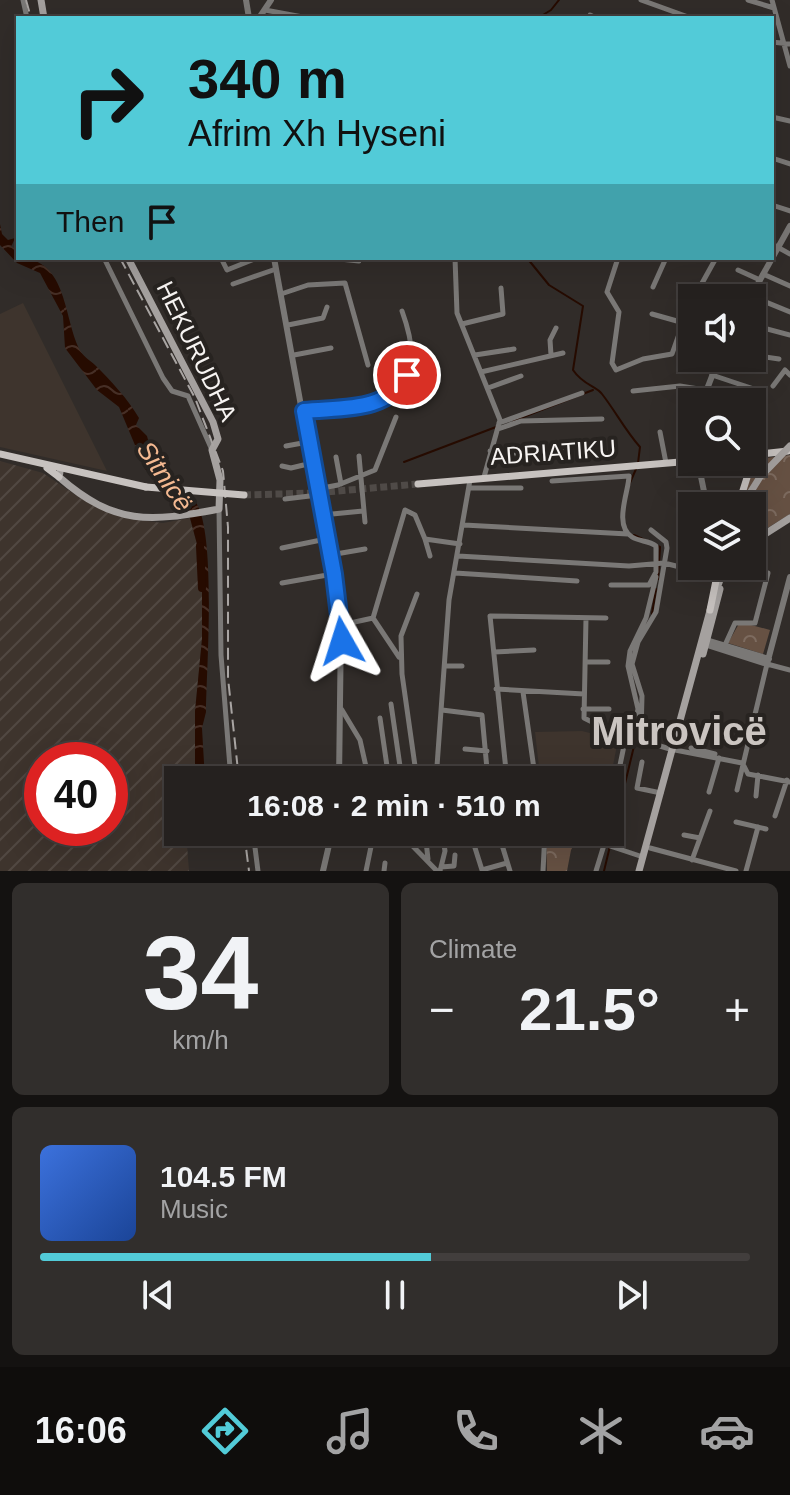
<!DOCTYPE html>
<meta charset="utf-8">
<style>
:root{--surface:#25211f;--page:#312e2c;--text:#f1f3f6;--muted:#a3a3a4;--line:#423e3d;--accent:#52cbd8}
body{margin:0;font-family:Arial,sans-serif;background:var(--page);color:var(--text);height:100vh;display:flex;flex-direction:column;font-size:30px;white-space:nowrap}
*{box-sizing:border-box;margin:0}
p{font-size:26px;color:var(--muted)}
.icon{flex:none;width:44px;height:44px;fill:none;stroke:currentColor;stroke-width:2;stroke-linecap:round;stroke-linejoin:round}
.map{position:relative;height:871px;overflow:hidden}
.sheet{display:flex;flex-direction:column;gap:12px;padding:12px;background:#141211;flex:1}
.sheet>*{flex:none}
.banner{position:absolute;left:16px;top:16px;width:758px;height:244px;border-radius:0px;box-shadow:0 8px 32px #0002,0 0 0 2px var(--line);background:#52cbd8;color:#111;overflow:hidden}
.fabs{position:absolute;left:678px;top:284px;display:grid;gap:16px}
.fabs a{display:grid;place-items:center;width:88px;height:88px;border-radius:0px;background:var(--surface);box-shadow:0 8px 32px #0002,0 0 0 2px var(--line);font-size:40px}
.speed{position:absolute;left:24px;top:742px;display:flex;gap:16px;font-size:40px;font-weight:700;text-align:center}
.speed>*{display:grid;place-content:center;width:104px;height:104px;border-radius:50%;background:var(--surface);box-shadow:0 8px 32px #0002,0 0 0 2px var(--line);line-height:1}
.speed .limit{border:12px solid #d22;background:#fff;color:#111}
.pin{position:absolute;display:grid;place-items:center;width:68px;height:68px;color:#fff;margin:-34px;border:4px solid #fff;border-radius:50%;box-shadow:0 2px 8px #0007}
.me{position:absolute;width:88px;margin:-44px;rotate:354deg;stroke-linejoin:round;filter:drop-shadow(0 0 6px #0008)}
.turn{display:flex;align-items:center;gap:28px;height:168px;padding:0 40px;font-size:36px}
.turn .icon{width:104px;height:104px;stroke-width:2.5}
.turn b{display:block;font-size:56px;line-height:68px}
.then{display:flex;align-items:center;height:76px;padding:0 40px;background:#0003;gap:16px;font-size:30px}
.big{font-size:60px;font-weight:600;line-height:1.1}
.sheet .widget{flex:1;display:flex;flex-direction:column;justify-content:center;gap:12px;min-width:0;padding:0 28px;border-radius:12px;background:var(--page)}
.sheet .dial{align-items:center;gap:0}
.dial b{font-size:104px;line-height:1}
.song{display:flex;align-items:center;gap:24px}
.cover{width:96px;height:96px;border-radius:12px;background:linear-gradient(135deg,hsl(220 70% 55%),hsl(220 70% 35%))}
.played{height:8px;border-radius:4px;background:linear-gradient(90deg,var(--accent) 55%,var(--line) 55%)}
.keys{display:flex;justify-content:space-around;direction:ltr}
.heat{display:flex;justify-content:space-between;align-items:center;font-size:44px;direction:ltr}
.sheet .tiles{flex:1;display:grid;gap:12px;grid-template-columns:1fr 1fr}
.widget:last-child{grid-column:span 2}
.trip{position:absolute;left:164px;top:766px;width:460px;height:80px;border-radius:0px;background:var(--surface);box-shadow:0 8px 32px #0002,0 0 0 2px var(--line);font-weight:600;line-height:80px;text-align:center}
.menu{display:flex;height:128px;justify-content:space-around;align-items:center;background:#0f0d0c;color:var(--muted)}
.menu .icon{width:56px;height:56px}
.menu .current{color:var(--accent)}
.menu b{font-size:36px;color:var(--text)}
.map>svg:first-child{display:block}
.built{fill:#3e342d}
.industrial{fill:url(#industrial-furrows);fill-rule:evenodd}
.park{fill:url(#park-crowns)}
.water{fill:url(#water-waves)}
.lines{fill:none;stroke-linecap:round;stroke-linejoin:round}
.stream{stroke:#260b00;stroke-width:2}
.river{stroke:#260b00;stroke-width:8}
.primary-tunnel{stroke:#4f4a47;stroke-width:7;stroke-dasharray:7 3.5;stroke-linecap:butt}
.minor{stroke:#7a7876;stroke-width:5}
.tertiary{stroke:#7a7876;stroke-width:6}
.secondary{stroke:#a5a19f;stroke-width:7}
.primary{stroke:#c7c2bf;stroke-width:7}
.rail{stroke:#a9a5a3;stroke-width:2;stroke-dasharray:12 6;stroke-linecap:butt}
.secondary-bridge{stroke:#a5a19f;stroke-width:7}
.primary-bridge{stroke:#c7c2bf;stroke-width:7}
.route-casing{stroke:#114b97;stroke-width:20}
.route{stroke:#1a73e8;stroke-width:14}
.labels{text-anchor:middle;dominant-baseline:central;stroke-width:8;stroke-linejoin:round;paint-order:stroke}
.street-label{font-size:24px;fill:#f7f4f2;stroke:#272320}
.water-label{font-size:26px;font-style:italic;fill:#f4b991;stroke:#272320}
.town-label{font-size:40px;font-weight:bold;fill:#cbc5c1;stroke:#272320}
</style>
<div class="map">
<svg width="790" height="871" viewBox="0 0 790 871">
<defs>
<pattern id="industrial-furrows" width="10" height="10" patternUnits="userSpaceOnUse" patternTransform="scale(2)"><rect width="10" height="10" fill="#3e342d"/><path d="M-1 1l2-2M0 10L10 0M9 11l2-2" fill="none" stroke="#514842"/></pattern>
<pattern id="park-crowns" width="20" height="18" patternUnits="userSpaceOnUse" patternTransform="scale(2)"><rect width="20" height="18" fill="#665143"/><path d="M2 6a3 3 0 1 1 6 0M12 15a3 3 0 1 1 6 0" fill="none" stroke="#7d6b5f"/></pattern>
<pattern id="water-waves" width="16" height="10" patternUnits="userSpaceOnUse" patternTransform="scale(2)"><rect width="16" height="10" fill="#260b00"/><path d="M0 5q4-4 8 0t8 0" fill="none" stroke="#462f26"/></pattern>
</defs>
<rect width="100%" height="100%" fill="#312c29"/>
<path class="built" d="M23 303 107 471 0 447V314Z
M582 731 618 740 610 781 555 780 540 776 535 732Z"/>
<path class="industrial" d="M0 461 43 473 80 498 131 519 163 523 190 518 202 563V639L195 711V780H178V832H186L189 871H0ZM42 760H110V828H42Z"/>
<path class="park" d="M790 455V514L769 527H752V506H743L742 502 757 459Z
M740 622 770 630 763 654 728 643Z
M546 832H581L571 850 567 871H547Z"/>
<path class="water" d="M0 224 2 234 8 240 15 238 11 247 18 249V258C69 258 63 321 81 352 84 357 91 361 95 365 111 381 128 399 139 418L136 425 147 436 156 470C166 474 165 480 172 487 178 493 187 494 193 499 218 522 206 674 206 712L202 728 205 780H195V711L202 639V563L190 518 145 469 119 407 97 390 65 348 63 316 40 273 17 263 0 245Z"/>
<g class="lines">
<path class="stream" d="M538 18 551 10 559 0
M527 258 549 285 583 306 573 370C583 385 596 386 602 394 616 412 625 430 640 447L638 463
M513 421 593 390
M404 462 496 427
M629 485 636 469
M634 535 660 547 658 579
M652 614 656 589
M604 871 635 742"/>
<path class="river" d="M200 546 202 588"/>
<path class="primary-tunnel" d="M244 495 315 493 418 484"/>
<path class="minor" d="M23 0 27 18
M641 0 691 18
M748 0 774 8
M772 0 790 66
M265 10 308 18
M590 15 596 18
M772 42 790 44
M772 117 790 121
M772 158 790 164
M772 205 790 211
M772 244 790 254
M104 258 163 378 172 391 188 396 212 450
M330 258 359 261
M455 258 457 313 500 420 484 477
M618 258 607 292 619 312 612 363 616 370 643 359 672 354 690 303
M223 262 227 270 257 258
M738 270 760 280
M763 274 790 286
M233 284 276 269
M653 287 666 258
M281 294 308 285 345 283 368 365
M696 294 716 258
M751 296 790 312
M652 314 684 323
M462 324 503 314 501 288
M288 325 323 318 327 307
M752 325 790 335
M681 331 692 334
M294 355 331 348
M475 355 514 349
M551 355 550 340 556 328
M752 355 779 359
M481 372 563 353
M712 375 757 390
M405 380 412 399
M773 386 785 370 790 375
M488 388 521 376
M633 391 680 386 705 390
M304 411C373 403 436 405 402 311
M681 413H692
M499 423 582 393
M498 429 521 421 602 419
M660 432 666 463
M286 446 308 442
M490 451C514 452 551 461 570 442L584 441
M359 456 365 522
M336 457 341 484
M282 466 291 468 312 463
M552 481 629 476C629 491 613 525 632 537 640 542 648 540 656 546V572L649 585H611
M471 488H521
M317 489 338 485 375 470 396 417
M285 499 318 495
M219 509 221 655 231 780
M687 511H692
M322 515 363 511
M464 525 628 534
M689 532 692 533
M425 539 430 556
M282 548 326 539
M752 550 765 534
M330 555 365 549
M458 556 629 566 664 563 716 576
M455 573 577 581
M282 583 333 574
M373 618 399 657
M586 618 584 718 608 730 673 750
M341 625 373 618 405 510 415 515 425 539 460 544
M725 645 735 623H755L768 573
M494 652 534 650
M586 662H608
M446 666H462
M496 689 584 694
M523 692 535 776 539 780
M391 704 402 780
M583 709H609
M342 710 360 740 369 780
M442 710 482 715 488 780
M380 718 389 780
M641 733 642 696 632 664 638 642 656 612 667 548 666 542 651 530
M632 738 638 709 628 666 630 651 646 618 656 577
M691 748 715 754
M465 749 487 751
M675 750 742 763
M642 762 637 788 661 793
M743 764 748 774 790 782
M417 780 402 674 401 636 417 594
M436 780 449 600 470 480
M507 780 490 616 606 618
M737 790 767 664 790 670
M709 792 719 758
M756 796 758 775
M610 798 616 802 610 824
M613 799 626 736
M775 816 787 780
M736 822 766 829
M253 832 258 871
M399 832 437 871
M425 832 428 859
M470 832 482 870 507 863
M498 832 510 871
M684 835 700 838
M610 846 643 857
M650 848 736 871
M692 860 710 811
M441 867 454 866 455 855
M366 871 374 832
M384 871 385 863
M440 871 445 851 442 832
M543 871 545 832
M596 871 608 832
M746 871 758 827"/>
<path class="tertiary" d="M246 0 249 18
M259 18 271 0
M274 258 341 625 339 780
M750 298 790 226
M702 402 719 358
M698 462 707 506
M703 639 769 659
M704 644 767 664 790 577
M323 871 332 832"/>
<path class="secondary" d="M41 0 44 18
M60 472 59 477C115 526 150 522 219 509L220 480 212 450 218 439 213 422 128 258
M745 506 750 493
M752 532 765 534 790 518
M716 591 725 566
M703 654 720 589
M639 871 711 607"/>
<path class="primary" d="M0 454 146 487
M752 455 788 451
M47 468 59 477
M418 484 692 461
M738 506 752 462
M710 610 719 566"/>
<path class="rail" d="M26 0 31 18
M120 258 195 398 223 471 228 527V678L239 780
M244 832 249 871"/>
<path class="secondary-bridge" d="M750 493 760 477 790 446"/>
<path class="primary-bridge" d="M146 487 244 495"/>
</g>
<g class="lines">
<defs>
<path id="route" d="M342 641 334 574 304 411C341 407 387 413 407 375"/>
</defs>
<use href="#route" class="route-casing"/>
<use href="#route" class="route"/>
</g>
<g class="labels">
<g class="street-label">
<text transform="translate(197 351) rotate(64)">HEKURUDHA</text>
<text transform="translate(553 452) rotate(-4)">ADRIATIKU</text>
</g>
<g class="water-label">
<text transform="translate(165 476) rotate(56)">Sitnicë</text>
</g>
<g class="town-label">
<text x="679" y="731">Mitrovicë</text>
</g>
</g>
</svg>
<div class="fabs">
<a><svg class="icon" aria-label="sound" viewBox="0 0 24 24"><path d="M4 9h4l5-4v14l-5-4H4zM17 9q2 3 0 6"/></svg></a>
<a><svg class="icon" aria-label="search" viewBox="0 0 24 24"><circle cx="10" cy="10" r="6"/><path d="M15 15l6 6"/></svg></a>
<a><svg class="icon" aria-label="layers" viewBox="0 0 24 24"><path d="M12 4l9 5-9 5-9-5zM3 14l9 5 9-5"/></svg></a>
</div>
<div class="speed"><div class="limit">40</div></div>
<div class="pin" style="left:407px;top:375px;background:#d93025"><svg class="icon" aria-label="arrive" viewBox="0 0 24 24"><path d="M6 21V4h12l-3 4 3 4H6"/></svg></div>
<svg class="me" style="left:342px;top:641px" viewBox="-20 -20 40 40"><path d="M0-17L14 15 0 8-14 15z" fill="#1a73e8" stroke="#fff" stroke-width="4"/></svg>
<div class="trip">16:08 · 2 min · 510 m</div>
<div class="banner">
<div class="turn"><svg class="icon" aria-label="right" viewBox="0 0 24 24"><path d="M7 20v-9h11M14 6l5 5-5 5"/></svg><div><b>340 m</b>Afrim Xh Hyseni</div></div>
<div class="then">Then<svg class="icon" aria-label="arrive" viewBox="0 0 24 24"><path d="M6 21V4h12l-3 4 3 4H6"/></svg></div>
</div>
</div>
<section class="sheet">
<div class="tiles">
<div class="widget dial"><b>34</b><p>km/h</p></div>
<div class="widget"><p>Climate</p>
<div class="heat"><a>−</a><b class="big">21.5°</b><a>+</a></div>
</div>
<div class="widget">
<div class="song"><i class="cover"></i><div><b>104.5 FM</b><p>Music</p></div></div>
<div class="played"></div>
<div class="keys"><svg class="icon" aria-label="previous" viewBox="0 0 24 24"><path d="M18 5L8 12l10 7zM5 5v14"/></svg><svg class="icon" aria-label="pause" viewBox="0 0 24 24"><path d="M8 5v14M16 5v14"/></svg><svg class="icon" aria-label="next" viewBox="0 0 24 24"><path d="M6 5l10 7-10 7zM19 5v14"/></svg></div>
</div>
</div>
</section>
<nav class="menu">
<b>16:06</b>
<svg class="icon current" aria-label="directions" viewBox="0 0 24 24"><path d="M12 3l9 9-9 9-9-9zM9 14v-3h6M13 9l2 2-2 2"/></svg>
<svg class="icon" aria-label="music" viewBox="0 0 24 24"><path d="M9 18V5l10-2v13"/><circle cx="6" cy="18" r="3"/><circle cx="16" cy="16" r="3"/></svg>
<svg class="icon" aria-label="phone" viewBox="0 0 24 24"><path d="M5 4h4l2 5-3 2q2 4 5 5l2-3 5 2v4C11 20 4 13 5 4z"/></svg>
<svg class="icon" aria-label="climate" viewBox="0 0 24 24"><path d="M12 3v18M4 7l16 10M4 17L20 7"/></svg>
<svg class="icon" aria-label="car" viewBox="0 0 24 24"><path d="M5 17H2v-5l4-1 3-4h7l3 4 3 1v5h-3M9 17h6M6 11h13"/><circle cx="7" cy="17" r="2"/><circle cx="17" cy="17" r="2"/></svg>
</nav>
